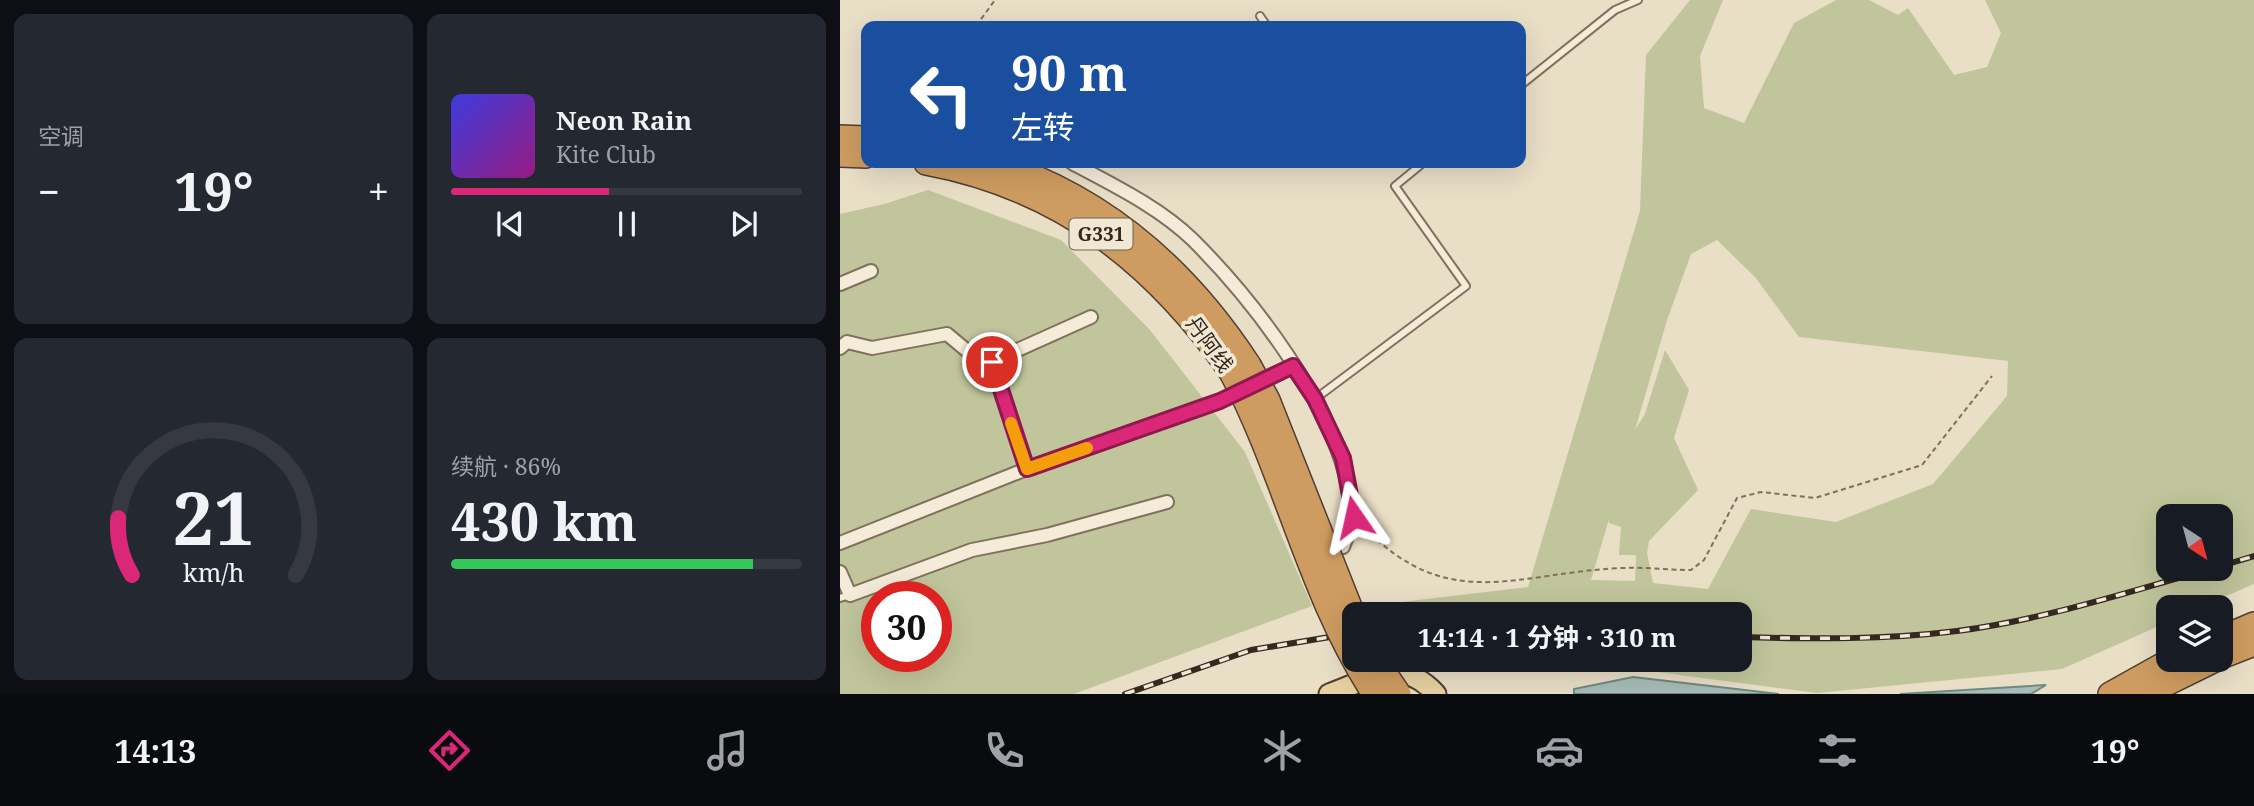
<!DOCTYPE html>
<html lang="zh">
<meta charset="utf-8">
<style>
:root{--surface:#171b24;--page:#242831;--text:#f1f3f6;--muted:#9ea1a6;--line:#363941;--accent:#db2777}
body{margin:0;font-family:"Noto Serif","Noto Sans SC",serif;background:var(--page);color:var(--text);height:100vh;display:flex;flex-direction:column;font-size:26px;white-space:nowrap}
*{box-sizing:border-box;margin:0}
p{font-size:23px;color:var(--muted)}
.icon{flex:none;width:38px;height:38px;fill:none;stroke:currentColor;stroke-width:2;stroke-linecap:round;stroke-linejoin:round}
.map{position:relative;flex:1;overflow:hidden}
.panel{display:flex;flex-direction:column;gap:14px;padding:14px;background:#0d0f14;width:840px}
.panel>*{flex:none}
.top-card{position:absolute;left:21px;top:21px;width:665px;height:147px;border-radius:14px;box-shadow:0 7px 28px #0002;background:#1a4fa0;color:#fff;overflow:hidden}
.needle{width:46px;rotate:144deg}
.buttons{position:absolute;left:1316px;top:504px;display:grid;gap:14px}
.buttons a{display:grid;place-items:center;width:77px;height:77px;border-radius:14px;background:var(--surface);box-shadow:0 7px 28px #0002;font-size:35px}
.speed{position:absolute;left:21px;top:581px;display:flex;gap:14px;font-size:35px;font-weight:700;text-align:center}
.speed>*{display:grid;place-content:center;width:91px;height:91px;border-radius:50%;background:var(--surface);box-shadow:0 7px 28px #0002;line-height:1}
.speed .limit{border:10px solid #d22;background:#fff;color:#111}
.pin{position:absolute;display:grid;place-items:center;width:60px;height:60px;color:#fff;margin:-30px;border:4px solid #fff;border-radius:50%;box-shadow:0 2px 7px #0007}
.me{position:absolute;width:77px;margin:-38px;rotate:349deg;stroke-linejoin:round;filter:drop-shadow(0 0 5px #0008)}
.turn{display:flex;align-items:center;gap:24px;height:147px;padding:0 35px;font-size:32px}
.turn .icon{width:91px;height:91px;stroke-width:2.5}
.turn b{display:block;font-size:49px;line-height:60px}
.big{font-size:52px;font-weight:700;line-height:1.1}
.panel .card{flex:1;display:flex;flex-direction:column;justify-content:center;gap:10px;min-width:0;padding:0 24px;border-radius:14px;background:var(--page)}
.panel .dial{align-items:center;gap:0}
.dial svg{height:182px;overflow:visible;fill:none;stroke:var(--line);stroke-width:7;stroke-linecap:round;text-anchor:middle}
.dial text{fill:var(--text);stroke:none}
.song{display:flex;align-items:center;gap:21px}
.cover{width:84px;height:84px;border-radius:10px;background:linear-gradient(135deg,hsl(240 70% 55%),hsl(310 70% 35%))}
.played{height:7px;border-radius:4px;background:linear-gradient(90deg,var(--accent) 45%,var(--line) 45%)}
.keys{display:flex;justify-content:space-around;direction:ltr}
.heat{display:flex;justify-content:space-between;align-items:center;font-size:38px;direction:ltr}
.charge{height:10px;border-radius:5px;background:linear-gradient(90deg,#34c759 86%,var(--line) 0)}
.panel .tiles{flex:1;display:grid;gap:14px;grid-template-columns:repeat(2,1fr)}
.trip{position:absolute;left:502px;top:602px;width:410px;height:70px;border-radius:14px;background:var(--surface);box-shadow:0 7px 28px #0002;font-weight:700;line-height:70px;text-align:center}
.menu{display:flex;height:112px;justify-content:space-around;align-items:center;background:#090b0e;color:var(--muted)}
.menu .icon{width:49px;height:49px}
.menu .selected{color:var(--accent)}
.menu b{font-size:32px;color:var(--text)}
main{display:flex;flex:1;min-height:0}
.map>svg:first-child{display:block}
.green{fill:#c1c59b;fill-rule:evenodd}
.water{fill:#a7bdb6;stroke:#6f8a83;stroke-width:2}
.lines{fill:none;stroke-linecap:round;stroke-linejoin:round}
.lane-casing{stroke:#82705e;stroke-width:10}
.street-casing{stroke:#82705e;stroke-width:16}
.primary-casing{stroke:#503f31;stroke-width:23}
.highway-casing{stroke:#503f31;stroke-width:26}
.path{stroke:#82705e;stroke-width:2;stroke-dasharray:5 3.5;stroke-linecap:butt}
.lane{stroke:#f4ebd8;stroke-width:6}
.street{stroke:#f4ebd8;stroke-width:12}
.primary{stroke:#e7d1a2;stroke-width:19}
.highway{stroke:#ce9c60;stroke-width:23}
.rail-casing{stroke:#342920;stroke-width:6}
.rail{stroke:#f1e8d4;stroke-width:3.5;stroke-dasharray:10;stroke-linecap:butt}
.highway-bridge-casing{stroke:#503f31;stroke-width:26;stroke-linecap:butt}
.highway-bridge{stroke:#ce9c60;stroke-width:23}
.route-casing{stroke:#8e194d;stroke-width:18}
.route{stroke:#db2777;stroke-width:12}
.slow{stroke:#f59e0b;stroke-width:12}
.labels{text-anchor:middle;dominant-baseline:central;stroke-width:7;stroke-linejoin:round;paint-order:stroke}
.shield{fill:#f1e8d4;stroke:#6d6256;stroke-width:2}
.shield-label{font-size:19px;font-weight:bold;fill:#342920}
.street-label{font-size:21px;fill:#342920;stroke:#f1e8d4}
</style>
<main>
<section class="panel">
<div class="tiles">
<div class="card"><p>空调</p>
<div class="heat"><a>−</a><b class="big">19°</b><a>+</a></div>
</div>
<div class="card">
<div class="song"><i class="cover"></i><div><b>Neon Rain</b><p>Kite Club</p></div></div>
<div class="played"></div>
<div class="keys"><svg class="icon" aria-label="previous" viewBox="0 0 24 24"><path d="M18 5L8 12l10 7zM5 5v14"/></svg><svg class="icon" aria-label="pause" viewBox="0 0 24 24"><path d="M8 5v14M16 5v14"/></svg><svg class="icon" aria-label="next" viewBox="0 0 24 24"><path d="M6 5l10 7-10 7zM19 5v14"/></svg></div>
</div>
<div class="card dial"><svg viewBox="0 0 100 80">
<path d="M14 69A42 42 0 1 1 86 69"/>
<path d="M14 69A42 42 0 0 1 8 44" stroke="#db2777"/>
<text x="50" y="56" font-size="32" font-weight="700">21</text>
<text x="50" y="72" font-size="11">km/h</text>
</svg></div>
<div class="card"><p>续航 · 86%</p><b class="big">430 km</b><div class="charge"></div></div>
</div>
</section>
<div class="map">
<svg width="1414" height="694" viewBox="0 0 1414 694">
<rect width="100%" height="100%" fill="#e9dec6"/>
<path class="green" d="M850 0H883L860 56 864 108 904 123 954 23 996 0H1029L1058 15 1068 8 1114 75 1147 67 1161 33 1145 0H1414V584L1361 607H1328V622L1222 669 977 693 786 668 785 660H900V614H560L561 602 688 587 800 211 806 55ZM877 240 915 277 959 337 1168 361 1167 396 1093 484 996 522 911 509 868 589 813 583 807 553 809 541 858 490 834 438 849 390 825 350 805 414 795 430 827 320 851 254ZM1328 516H1381V569H1328ZM769 519V523L781 527 779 555H796L795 581 751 580Z
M88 190 221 240 310 330 405 452 472 606 234 694H0V214L44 204ZM37 597H96V656H37Z"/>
<path class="water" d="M793 677 939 694H734V689Z
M1206 685 1191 694H1060Z"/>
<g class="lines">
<defs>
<path id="lane" d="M420 16 427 26
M681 85 775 10 798 0
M475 399 626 286 555 186 583 163
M0 598 10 595"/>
<path id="street" d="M232 163C273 185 319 207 353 240 415 302 493 404 509 491 511 499 515 509 514 517 513 526 506 538 503 547
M0 284 31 271
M0 348 7 342 32 348 107 334 144 365 251 317
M152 362 187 469
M0 543 179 472 380 401 453 366
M0 572 10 595 132 550 207 535 327 502"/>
<path id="primary" d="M489 694C530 679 562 656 596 694"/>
<path id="highway" d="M0 137 26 138
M0 155 26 156
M86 163C220 188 314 262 391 372
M158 163C267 199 347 270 409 365
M1381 638 1414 624
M1381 657 1414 644
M1270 694 1331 660
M1306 694 1375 660"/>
</defs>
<use href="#lane" class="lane-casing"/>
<use href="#street" class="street-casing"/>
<use href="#primary" class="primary-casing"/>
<use href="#highway" class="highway-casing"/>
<path class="path" d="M136 26 155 0
M525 528C609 615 679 572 782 568 805 567 828 570 851 570L864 560 897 498 921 492 975 498 1082 465 1152 376"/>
<use href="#lane" class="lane"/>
<use href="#street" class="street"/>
<use href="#primary" class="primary"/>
<use href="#highway" class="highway"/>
<defs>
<path id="rail" d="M1381 566 1414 556
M900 637C973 639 1044 640 1117 631 1203 620 1287 592 1370 569
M285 694 411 650 514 633"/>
</defs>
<use href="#rail" class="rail-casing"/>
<use href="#rail" class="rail"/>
<defs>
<path id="highway-bridge" d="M409 365 428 400 514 617
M391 372C446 476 469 595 534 694
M536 660 559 694"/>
</defs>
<use href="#highway-bridge" class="highway-bridge-casing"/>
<use href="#highway-bridge" class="highway-bridge"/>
</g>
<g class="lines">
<defs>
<path id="route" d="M152 362 187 469 380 401 453 366 475 399 503 458 514 517"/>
</defs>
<use href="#route" class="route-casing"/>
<use href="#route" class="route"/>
<path class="slow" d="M171 423 187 469 247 448"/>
</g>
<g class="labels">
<rect class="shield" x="229.5" y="218.5" width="63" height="31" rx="5"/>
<g class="shield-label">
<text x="261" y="234">G331</text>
</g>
<g class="street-label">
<text transform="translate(370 344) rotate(54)">丹阿线</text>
</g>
</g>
</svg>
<div class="buttons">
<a><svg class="needle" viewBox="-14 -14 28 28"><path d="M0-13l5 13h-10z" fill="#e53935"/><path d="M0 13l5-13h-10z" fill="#9ea1a6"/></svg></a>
<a><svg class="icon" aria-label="layers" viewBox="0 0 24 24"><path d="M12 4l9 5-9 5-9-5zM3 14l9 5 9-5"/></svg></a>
</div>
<div class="speed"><div class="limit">30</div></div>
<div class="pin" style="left:152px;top:362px;background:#d93025"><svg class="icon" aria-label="arrive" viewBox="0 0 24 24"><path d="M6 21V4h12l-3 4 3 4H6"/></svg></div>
<svg class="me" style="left:514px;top:517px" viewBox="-20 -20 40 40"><path d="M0-17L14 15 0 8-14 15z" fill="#db2777" stroke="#fff" stroke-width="4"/></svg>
<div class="trip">14:14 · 1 分钟 · 310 m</div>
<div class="top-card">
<div class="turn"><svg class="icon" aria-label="left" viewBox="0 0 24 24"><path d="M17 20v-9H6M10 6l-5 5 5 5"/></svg><div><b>90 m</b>左转</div></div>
</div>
</div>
</main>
<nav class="menu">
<b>14:13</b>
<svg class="icon selected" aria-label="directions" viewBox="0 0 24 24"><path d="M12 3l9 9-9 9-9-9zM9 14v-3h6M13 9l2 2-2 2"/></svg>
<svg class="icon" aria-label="music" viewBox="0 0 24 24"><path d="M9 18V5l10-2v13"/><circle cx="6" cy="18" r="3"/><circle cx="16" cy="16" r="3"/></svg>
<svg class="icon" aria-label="phone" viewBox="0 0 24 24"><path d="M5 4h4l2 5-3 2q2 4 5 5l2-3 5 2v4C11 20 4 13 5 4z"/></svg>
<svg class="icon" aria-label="climate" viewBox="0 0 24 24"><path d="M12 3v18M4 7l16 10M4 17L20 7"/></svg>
<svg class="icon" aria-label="car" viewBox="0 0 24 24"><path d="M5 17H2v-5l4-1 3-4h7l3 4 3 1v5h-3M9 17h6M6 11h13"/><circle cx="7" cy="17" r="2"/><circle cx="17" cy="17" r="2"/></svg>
<svg class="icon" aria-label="filters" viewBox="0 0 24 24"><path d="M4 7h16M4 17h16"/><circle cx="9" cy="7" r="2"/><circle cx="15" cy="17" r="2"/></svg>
<b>19°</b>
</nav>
